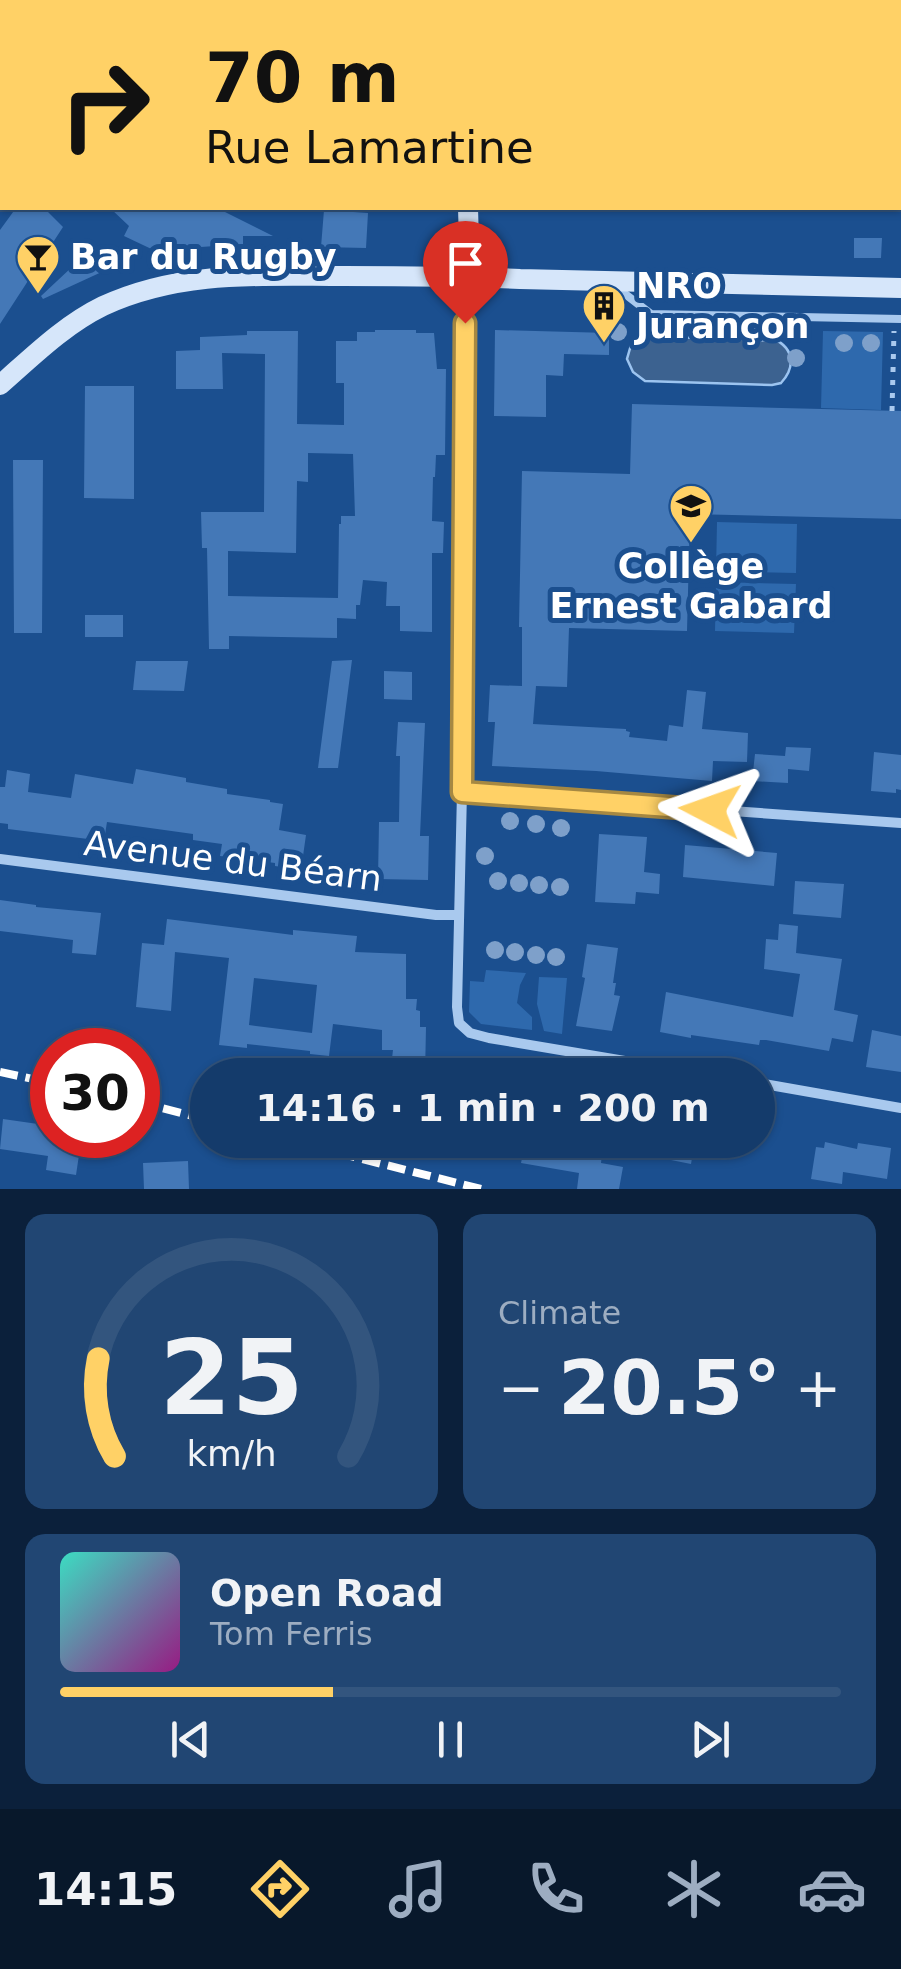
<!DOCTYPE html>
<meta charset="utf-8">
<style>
:root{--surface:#143b6b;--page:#214673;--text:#f1f3f6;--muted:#9dadc1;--line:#33557e;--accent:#ffd166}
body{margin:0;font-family:"DejaVu Sans",sans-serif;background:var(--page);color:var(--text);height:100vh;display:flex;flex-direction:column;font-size:38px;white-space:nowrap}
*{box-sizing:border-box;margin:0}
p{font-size:32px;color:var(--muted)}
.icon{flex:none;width:55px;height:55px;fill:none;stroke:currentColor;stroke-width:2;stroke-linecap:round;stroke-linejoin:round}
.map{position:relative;height:1189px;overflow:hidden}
.side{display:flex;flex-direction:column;gap:25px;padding:25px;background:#0b203b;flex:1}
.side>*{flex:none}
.top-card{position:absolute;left:0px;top:0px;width:902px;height:210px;box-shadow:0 2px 8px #0004,0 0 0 2px var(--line);background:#ffd166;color:#111;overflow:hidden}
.speed{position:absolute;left:30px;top:1028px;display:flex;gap:20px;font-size:50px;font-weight:700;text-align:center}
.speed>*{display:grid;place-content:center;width:130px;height:130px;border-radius:50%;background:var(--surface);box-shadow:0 2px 8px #0004,0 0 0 2px var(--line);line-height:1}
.speed .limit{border:15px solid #d22;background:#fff;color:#111}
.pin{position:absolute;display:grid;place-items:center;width:85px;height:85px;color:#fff;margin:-102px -42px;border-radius:50% 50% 50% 0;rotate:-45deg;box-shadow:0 0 10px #0007}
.pin .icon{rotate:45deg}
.me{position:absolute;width:110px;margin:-55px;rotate:274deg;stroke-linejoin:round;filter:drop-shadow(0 0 8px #0008)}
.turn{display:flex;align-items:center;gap:35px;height:210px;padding:0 40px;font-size:45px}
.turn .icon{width:130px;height:130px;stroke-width:2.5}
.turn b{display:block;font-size:70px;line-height:85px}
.big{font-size:75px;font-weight:700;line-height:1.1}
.side .widget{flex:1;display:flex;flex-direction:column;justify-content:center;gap:15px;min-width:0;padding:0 35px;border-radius:20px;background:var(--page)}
.side .dial{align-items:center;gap:0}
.dial svg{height:260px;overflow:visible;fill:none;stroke:var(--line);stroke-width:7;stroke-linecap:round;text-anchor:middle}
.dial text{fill:var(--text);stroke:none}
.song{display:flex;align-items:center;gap:30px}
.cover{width:120px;height:120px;border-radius:15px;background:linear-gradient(135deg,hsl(170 70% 55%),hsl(310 70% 35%))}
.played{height:10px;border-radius:5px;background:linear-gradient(90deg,var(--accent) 35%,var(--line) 35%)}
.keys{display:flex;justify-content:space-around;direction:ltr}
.heat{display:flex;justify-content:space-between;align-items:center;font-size:55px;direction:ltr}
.side .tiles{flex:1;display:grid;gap:25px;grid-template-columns:1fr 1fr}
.widget:last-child{grid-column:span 2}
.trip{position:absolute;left:190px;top:1058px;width:585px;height:100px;border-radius:50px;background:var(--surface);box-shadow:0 2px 8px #0004,0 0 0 2px var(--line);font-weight:700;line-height:100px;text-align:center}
.menu{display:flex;height:160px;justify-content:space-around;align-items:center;background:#08182b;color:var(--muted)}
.menu .icon{width:70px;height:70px}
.menu .current{color:var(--accent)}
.menu b{font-size:45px;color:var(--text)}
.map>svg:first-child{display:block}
.green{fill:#2e69ad}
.water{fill:#3c6290;stroke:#9cc4f0;stroke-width:2.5}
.building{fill:#4478b7;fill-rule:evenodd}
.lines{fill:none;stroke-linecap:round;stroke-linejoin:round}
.path{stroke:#a9c9ee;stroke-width:5;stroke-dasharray:5 8;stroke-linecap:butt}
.lane{stroke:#a9c9ee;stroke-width:8}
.street{stroke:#a9c9ee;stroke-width:10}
.secondary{stroke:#d6e6fa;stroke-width:20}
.rail{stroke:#fff;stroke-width:8;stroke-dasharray:18 8;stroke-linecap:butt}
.tree{fill:#7ea0ca}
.route-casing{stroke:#a68842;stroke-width:25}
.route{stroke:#ffd166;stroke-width:18}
.labels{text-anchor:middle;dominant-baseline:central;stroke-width:10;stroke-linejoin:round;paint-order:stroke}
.poi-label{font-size:35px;font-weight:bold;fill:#fff;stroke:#1b4f8f;text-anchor:start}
.street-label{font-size:35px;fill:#fff;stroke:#1b4f8f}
</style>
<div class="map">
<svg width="901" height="1189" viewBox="0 0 901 1189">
<rect width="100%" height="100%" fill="#1b4f8f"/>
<path class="green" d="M823 331 883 332 881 410 821 408Z
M717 522 797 524 796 573 716 571Z
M716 582 796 584 794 633 715 631Z
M486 970 526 973 520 985 517 1003 532 1017V1030L481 1024 469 1012 470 981 484 982Z
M539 977 567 978 562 1034 544 1031 537 1004Z"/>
<path class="water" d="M645 337 774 339C795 349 795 368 781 383L772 385 645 381 633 372 627 359 631 345Z"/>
<path class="building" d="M16 208H44L63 227 0 324V230Z
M110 208H217L273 236H243V244L187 248 162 254 124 236 129 226Z
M324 210 368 213 366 248 321 247Z
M854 238H882L881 258H854Z
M88 252 106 270 43 299 41 296Z
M375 330H416V333H434L437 369H446L445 455H436L435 477H433L432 521 444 522 443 553H432V632L400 631V606H386L387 582 363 580 360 605H356V619L337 618V638L229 636V649H209L207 548H202L201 512H264L265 354 222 353 223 389H176V351L200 350V337L247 335V331H298L297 424 344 425V383H336V341H357V332H375ZM308 453 353 454 355 516H341V524H339L338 598 228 596V551L296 553 297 481 308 482Z
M495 330 609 333V355L564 354 563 376 546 375V417L494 416Z
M85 386H134V499L84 498Z
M632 404 901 411V519L690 514 687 631 569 628 567 687 536 686 533 724 626 729V731L630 732 629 737 667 741 669 725 683 727 687 690 706 692 702 729 748 733 747 762 713 761 712 781 596 771 492 766 495 722H488L490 685 522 686V627H519L522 471 630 474Z
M13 460H43L42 633H14Z
M85 615H123V637H85Z
M352 660 338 768H318L332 661Z
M136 661H188L184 691 133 690Z
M384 671 412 672V700L384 699Z
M398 722 425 723 420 836H429L428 880 378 879 379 822H399L400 756H396Z
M786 747 811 748 809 771 788 769V783L752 781 755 754 785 756Z
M874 752 901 755V790L896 789V793L871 791Z
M136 769 186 778V782L227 789V794L270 800V802L283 804 279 830 306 835 301 870 275 866V863L220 856 222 844 193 840V834L107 822 104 841 8 829V824L0 823V787H5L7 770 30 774 28 792 71 798 75 774 133 784Z
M599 834 647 837 644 872 660 874 659 894 636 892 635 904 595 902Z
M685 845 777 853 774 886 683 877Z
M795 881 844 884 841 918 793 914Z
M0 900 36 905V907L101 913 96 955 72 953 73 940 0 931Z
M167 919 293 935V930L357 936 355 952 406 954V999H417L416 1010 420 1011V1027H426L425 1075H390L393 1050H382V1030L333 1024 329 1056 310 1054V1051L247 1044V1048L219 1045 229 958 175 952 171 1011 136 1007 142 943 164 945ZM254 978 317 985 312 1033 249 1025Z
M779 924 798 926 796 953 842 959 834 1010 858 1015 853 1042 832 1038 829 1051 766 1040H760L759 1045 691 1035V1038L660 1032 666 992 793 1017 800 974 764 969 766 939 778 940Z
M587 944 618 948 613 983H616L614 995 620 996 612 1031 576 1026 585 978 582 977Z
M872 1030 901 1036V1072L866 1067Z
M3 1119 52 1126V1135H82L76 1175 46 1170 48 1156 0 1149Z
M526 1140H558L557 1144 602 1153 601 1163 623 1167 619 1189H577L579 1173 521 1163Z
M669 1140H695L691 1164 666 1159Z
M825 1142 857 1149 858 1143 891 1148 887 1179 843 1172 842 1184 811 1179 816 1147 824 1148Z
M188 1161 189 1189H144L143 1163Z"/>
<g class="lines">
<path class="path" d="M892 411 894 331"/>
<path class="lane" d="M616 287 651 314 901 319"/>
<path class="street" d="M470 276 465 331 462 792 457 1007 459 1023 470 1033 489 1038 708 1075
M462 792 901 823
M0 859 436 915H458
M758 1083 901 1108"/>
<path class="secondary" d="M487 2 488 0
M468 208 470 276
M0 385C32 357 64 325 103 306 181 270 261 276 344 276 403 276 461 276 520 279L901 288"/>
<path class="rail" d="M0 1072 52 1083
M138 1102 208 1120
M287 1140 481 1189"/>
</g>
<g class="tree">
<circle cx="648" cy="330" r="9"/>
<circle cx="678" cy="331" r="9"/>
<circle cx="709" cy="331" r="9"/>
<circle cx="618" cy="332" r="9"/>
<circle cx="738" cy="332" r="9"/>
<circle cx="762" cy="333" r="9"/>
<circle cx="844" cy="343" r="9"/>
<circle cx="871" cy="343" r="9"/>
<circle cx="796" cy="358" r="9"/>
<circle cx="510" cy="821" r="9"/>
<circle cx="536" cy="824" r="9"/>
<circle cx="561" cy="828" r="9"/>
<circle cx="485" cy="856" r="9"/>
<circle cx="498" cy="881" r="9"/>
<circle cx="519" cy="883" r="9"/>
<circle cx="539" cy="885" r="9"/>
<circle cx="560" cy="887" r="9"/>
<circle cx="495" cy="950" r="9"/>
<circle cx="515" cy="952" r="9"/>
<circle cx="536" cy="955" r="9"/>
<circle cx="556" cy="957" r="9"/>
</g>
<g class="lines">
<defs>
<path id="route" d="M465 323 462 792 710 810"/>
</defs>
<use href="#route" class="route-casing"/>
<use href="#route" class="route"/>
</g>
<defs>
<symbol id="bar-pin" viewBox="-11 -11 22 30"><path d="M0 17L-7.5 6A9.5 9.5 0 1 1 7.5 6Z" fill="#ffd166" stroke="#1b4f8f"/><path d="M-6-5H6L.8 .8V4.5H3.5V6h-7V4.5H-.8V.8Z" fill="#111"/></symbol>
<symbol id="building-pin" viewBox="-11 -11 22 30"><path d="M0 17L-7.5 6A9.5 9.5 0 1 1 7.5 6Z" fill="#ffd166" stroke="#1b4f8f"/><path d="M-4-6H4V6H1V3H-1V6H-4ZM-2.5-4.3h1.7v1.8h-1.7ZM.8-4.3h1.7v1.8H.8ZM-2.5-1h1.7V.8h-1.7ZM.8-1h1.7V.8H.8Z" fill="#111"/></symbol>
<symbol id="school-pin" viewBox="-11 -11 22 30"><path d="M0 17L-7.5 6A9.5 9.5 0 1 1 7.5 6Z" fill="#ffd166" stroke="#1b4f8f"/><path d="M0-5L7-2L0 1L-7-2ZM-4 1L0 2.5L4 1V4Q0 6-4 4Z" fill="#111"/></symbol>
</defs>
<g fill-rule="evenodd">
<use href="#bar-pin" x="13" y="232" width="50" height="68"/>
<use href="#building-pin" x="579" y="281" width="50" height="68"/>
<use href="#school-pin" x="666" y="481" width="50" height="68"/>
</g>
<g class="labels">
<g class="poi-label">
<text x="70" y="257">Bar du Rugby</text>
<text x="636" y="286">NRO<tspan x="636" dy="40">Jurançon</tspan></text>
<text x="691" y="566" text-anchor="middle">Collège<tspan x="691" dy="40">Ernest Gabard</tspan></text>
</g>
<g class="street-label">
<text transform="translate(233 861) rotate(7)">Avenue du Béarn</text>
</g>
</g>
</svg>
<div class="speed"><div class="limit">30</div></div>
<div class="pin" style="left:465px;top:323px;background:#d93025"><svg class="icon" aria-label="arrive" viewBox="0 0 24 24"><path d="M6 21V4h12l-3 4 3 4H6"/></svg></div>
<svg class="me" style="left:710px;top:810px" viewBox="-20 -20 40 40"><path d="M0-17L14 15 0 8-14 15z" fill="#ffd166" stroke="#fff" stroke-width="4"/></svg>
<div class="trip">14:16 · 1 min · 200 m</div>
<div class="top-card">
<div class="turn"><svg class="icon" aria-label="right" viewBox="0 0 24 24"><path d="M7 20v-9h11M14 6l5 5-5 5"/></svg><div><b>70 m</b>Rue Lamartine</div></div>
</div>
</div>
<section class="side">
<div class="tiles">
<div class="widget dial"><svg viewBox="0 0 100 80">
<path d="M14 69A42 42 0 1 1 86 69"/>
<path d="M14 69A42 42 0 0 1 9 39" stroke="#ffd166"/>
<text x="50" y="56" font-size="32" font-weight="700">25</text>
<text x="50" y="72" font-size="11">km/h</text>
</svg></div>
<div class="widget"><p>Climate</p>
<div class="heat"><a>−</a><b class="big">20.5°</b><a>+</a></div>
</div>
<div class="widget">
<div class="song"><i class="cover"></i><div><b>Open Road</b><p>Tom Ferris</p></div></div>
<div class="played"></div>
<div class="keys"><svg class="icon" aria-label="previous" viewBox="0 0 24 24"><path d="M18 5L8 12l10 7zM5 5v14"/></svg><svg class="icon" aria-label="pause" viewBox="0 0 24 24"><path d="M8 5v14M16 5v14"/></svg><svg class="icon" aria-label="next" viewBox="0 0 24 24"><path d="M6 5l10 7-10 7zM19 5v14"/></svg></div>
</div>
</div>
</section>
<nav class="menu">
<b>14:15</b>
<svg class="icon current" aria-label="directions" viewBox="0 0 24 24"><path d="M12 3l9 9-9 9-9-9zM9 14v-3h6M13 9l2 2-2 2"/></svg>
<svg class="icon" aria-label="music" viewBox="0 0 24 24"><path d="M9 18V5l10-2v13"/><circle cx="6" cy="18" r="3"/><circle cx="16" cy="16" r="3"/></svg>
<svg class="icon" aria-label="phone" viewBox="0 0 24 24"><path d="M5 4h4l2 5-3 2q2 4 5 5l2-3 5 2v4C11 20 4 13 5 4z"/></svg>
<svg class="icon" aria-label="climate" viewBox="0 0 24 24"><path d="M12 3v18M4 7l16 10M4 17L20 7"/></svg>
<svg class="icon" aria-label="car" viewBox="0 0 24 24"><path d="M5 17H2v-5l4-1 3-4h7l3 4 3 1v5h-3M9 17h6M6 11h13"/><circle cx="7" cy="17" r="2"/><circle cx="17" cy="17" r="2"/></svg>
</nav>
